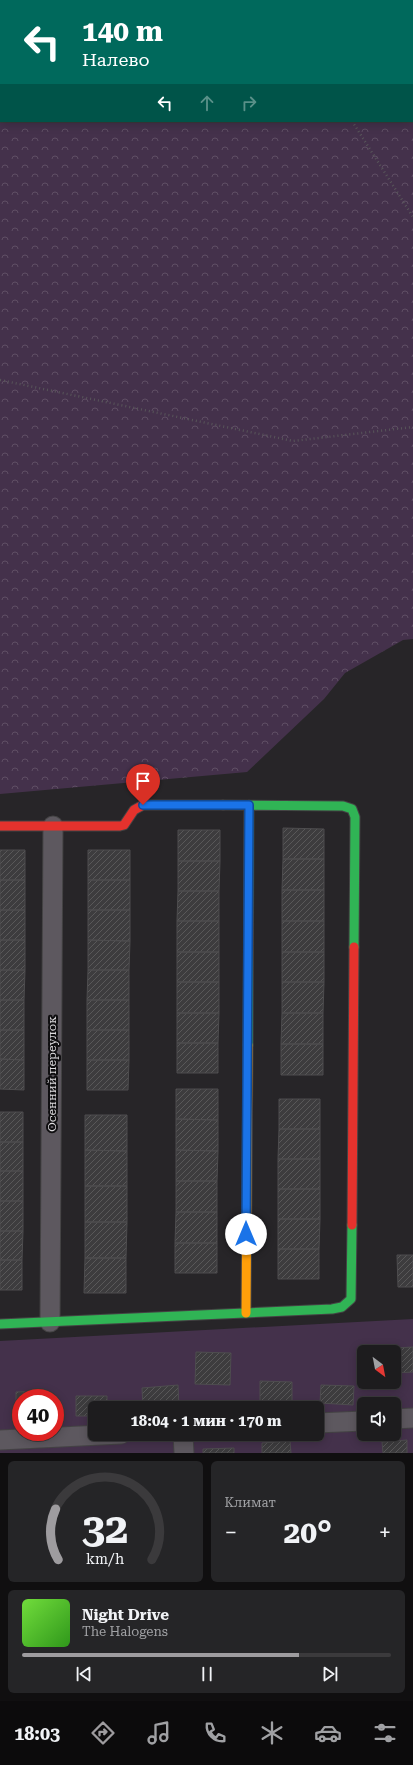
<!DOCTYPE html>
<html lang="ru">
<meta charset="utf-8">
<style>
:root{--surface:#1d1c1e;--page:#252527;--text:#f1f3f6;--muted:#a0a1a4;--line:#3b3a3c;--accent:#9e9c9f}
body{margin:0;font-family:"Roboto Serif",serif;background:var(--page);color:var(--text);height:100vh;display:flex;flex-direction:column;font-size:15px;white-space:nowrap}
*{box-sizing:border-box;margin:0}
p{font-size:13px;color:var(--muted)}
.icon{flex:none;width:22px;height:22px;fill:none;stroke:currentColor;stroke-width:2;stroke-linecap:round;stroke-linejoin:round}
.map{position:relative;height:1453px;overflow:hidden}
.drawer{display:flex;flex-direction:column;gap:8px;padding:8px;background:#100f10;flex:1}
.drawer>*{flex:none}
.hud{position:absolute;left:0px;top:0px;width:413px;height:122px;box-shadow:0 2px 10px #0003,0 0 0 1px var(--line);background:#00695c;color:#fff;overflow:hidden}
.needle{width:26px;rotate:148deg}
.fabs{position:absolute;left:357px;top:1345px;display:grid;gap:8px}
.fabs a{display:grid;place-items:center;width:44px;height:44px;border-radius:6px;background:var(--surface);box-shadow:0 2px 10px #0003,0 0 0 1px var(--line);font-size:20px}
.speed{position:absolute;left:12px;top:1389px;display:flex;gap:8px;font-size:20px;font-weight:700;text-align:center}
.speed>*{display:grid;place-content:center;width:52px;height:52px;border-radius:50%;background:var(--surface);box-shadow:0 2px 10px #0003,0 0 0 1px var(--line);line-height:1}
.speed .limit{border:6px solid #d22;background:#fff;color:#111}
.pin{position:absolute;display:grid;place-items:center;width:34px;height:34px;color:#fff;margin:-41px -17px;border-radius:50% 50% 50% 0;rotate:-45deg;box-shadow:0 0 4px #0007}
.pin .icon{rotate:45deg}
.me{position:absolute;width:44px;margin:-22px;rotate:0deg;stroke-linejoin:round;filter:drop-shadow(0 0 3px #0008)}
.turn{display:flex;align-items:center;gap:14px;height:84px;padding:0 16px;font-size:18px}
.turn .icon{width:52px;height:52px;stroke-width:2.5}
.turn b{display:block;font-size:28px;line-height:34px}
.lanes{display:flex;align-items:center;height:38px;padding:0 16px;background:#0003;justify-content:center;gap:20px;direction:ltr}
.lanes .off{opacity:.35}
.big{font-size:30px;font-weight:700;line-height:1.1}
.drawer .card{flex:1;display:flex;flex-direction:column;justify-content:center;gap:6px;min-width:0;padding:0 14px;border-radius:6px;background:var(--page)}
.drawer .dial{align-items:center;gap:0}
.dial svg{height:104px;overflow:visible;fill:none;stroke:var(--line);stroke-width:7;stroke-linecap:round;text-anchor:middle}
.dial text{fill:var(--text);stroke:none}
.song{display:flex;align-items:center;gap:12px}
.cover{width:48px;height:48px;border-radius:6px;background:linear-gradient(135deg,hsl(100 70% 55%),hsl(110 70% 35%))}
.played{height:4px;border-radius:2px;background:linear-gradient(90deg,var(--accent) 75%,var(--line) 75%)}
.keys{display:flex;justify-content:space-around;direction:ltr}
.heat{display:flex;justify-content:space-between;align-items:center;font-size:22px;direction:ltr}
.drawer .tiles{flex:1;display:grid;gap:8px;grid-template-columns:1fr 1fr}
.card:last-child{grid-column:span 2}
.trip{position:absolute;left:88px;top:1401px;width:236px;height:40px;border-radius:6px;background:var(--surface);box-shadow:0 2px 10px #0003,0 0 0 1px var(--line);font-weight:700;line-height:40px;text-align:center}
.menu{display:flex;height:64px;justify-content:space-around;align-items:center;background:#0c0b0c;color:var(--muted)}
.menu .icon{width:28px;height:28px}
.menu .current{color:var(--accent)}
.menu b{font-size:18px;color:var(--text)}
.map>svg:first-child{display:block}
.forest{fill:url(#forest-crowns);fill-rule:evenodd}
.garden{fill:#44314b;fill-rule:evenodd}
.building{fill:url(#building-hatch);stroke:#4e4d4f}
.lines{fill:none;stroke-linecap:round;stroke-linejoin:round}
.street-casing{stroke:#444344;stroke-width:21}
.fast-casing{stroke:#444344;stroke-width:11}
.slow-casing{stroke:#444344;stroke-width:11}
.jam-casing{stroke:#444344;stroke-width:11}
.path{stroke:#58555a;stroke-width:2.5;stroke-dasharray:1 3;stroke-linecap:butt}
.street{stroke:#5d585f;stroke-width:19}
.fast{stroke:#30b455;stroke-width:9}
.slow{stroke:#ff9f0a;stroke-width:9}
.jam{stroke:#e5322d;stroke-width:9}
.route-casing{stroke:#114b97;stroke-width:10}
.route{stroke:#1a73e8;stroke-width:7}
.labels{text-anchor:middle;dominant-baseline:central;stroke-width:4;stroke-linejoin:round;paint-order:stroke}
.street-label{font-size:12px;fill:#dedcdf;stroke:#0f0e10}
</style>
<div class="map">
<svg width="413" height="1453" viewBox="0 0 413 1453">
<defs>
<pattern id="forest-crowns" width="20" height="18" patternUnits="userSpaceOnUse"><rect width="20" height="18" fill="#44314b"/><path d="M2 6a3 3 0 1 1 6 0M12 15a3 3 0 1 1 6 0" fill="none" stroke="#5f4e64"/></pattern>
<pattern id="building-hatch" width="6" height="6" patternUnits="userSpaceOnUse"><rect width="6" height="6" fill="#3d3c3e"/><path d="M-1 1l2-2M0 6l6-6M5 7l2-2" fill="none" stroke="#595859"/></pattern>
</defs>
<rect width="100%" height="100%" fill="#272528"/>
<path class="forest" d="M0 0H413V639L403 640 345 673 324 699 247 772 0 794ZM1 1H412V121H1Z"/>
<path class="garden" d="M413 1319V1453H0V1341ZM364 1352H394V1382H364ZM21 1398H55V1432H21ZM364 1404H394V1434H364ZM95 1408H317V1434H95Z"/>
<path class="building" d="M283 828 324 829V859H283Z
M178 830H220V861H178Z
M0 850H25V880H0Z
M88 850H130V880H88Z
M283 859H324V890H282Z
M178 861H220L219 891H178Z
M0 880H25V910H0Z
M88 880H130V910H88Z
M282 890H324V921H282Z
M178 891H219V921H177Z
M0 910H25V940H0Z
M88 910H130V941L88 940Z
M177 921H219V952H177Z
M282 921H324V952H282Z
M0 940H25V970H0Z
M88 940 130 941 129 970H88Z
M177 952H219V982H177Z
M282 952H324V982H282Z
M0 970H25L24 1000H0Z
M88 970H129V1000H87Z
M177 982H219V1013H177Z
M282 982H324L323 1013H282Z
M0 1000H24V1030H0Z
M87 1000H129V1030H87Z
M177 1013H219L218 1043H177Z
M282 1013H323V1044H281Z
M0 1030H24V1060L0 1059Z
M87 1030H129V1060H87Z
M177 1043H218V1073H177Z
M281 1044H323V1075H281Z
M0 1059 24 1060V1090L0 1089Z
M87 1060H129L128 1090H87Z
M176 1089H218V1120L176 1119Z
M279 1099H320V1129H279Z
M0 1112H23V1142H0Z
M85 1115H127V1151L85 1150Z
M176 1119 218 1120V1151L176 1150Z
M279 1129H320V1159H278Z
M0 1142H23V1171H0Z
M85 1150 127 1151V1186H85Z
M176 1150 218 1151 217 1181H176Z
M278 1159H320V1189H278Z
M0 1171H23V1201H0Z
M176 1181H217V1212H176Z
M85 1186H127V1222H85Z
M278 1189H320V1219H278Z
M0 1201H23V1231H0Z
M176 1212H217V1243H175Z
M278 1219H320L319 1249H278Z
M85 1222H127L126 1258H85Z
M0 1231H23L22 1260H0Z
M175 1243H217V1273H175Z
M278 1249H319V1279H278Z
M397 1255H413V1287H398Z
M85 1258H126V1293H84Z
M0 1260H22V1290H0Z
M413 1347V1372L395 1373V1348Z
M196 1352 231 1353 230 1385 195 1384Z
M260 1381 292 1382V1408H260Z
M178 1385 179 1408H143L142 1388Z
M321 1385 354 1386 353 1405 320 1403Z
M46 1391V1398H21V1421H16V1392Z
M76 1396H107V1408H95V1416H76Z
M407 1440V1453H383L382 1442Z
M290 1441 291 1453H262V1443Z
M234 1448V1453H203V1449Z"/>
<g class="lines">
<defs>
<path id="street" d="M50 1322 53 826
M394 1419 413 1418
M317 1423 364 1421
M183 1434 184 1453
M0 1440 121 1434"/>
<path id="fast" d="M223 805 343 806 352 809 355 817 354 947
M248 1045 249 805
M0 1324 332 1309 342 1307 351 1299 352 1225"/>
<path id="slow" d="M246 1313 248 1045"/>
<path id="jam" d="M0 826H120L124 825 134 810 143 805H223
M352 1225 354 947"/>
</defs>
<use href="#street" class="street-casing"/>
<use href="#fast" class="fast-casing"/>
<use href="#slow" class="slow-casing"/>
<use href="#jam" class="jam-casing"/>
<path class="path" d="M275 0 276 1
M352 121 413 217
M0 380 293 441 413 427"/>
<use href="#street" class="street"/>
<use href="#fast" class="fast"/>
<use href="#slow" class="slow"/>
<use href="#jam" class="jam"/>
</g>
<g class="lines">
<defs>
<path id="route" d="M143 805H249L246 1234"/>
</defs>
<use href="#route" class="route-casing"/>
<use href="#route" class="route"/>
</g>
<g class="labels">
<g class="street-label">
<text transform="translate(52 1074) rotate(-90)">Осенний переулок</text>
</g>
</g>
</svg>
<div class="fabs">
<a><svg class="needle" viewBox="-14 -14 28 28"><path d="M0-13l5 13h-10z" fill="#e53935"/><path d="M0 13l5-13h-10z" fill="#a0a1a4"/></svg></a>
<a><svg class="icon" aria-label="sound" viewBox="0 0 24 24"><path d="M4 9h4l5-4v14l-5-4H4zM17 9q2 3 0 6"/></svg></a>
</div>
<div class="speed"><div class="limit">40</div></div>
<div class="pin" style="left:143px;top:805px;background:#d93025"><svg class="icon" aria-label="arrive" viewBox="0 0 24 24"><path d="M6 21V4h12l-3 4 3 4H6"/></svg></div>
<svg class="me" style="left:246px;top:1234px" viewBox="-20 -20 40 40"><circle r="19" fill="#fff"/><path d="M0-13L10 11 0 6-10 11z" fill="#1a73e8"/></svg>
<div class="trip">18:04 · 1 мин · 170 m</div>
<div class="hud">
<div class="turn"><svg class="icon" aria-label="left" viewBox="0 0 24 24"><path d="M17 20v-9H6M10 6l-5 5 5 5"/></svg><div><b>140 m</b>Налево</div></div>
<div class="lanes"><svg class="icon" aria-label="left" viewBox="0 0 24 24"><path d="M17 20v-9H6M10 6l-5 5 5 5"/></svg><svg class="icon off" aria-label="ahead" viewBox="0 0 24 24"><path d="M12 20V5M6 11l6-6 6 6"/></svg><svg class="icon off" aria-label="right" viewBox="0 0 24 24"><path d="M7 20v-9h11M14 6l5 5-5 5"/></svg></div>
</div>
</div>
<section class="drawer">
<div class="tiles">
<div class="card dial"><svg viewBox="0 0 100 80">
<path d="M14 69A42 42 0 1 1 86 69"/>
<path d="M14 69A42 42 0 0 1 12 30" stroke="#9e9c9f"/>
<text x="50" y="56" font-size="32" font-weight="700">32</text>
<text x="50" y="72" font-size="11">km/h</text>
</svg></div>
<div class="card"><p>Климат</p>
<div class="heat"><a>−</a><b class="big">20°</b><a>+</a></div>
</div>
<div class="card">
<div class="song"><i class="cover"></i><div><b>Night Drive</b><p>The Halogens</p></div></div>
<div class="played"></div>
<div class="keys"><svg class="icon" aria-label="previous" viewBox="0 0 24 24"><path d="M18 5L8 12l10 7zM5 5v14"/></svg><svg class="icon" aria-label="pause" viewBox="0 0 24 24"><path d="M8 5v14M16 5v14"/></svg><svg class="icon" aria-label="next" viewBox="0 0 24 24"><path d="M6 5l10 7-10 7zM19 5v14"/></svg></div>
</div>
</div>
</section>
<nav class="menu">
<b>18:03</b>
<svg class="icon current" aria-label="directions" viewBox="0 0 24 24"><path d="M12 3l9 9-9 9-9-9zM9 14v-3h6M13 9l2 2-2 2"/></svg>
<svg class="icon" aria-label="music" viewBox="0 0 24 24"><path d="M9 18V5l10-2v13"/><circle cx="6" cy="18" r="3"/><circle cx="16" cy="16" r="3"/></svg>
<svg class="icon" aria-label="phone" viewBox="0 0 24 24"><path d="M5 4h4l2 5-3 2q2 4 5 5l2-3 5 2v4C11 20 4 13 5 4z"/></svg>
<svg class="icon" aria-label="climate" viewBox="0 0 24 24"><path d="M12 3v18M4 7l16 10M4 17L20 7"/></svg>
<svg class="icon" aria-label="car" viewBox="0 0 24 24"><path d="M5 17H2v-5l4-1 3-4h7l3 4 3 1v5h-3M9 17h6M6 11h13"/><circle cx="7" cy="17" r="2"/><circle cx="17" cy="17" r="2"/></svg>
<svg class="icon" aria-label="filters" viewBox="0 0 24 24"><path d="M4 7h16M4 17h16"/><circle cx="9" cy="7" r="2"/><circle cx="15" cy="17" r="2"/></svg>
</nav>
